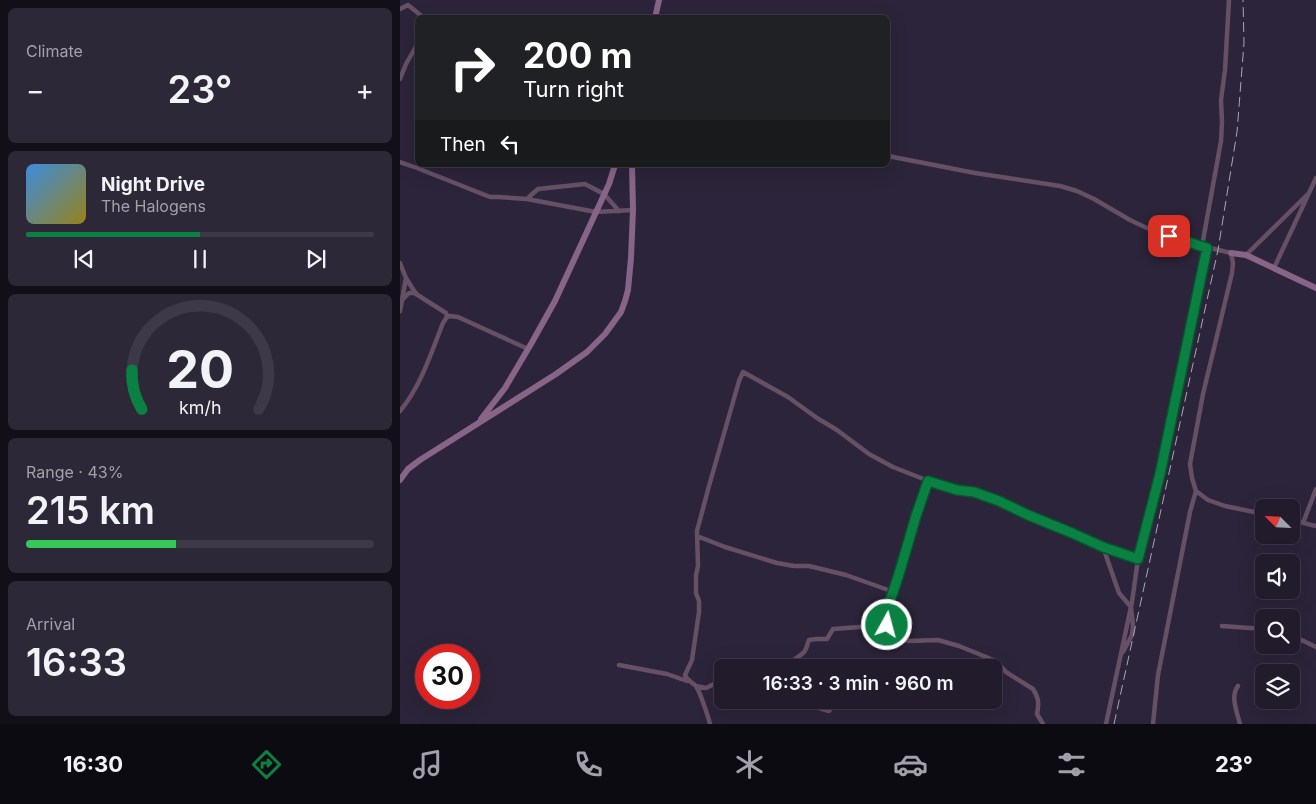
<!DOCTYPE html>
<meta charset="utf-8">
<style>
:root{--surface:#211b2c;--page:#2d2838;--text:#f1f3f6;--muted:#a2a1a9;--line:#3e3948;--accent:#0b8043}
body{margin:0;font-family:Inter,sans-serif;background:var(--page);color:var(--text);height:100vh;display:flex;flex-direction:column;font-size:19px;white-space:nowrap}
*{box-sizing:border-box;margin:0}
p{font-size:16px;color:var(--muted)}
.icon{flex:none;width:28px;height:28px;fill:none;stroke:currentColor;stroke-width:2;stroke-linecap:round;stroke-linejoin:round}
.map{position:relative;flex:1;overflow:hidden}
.side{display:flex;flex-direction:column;gap:8px;padding:8px;background:#120f18;width:400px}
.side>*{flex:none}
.guide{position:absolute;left:15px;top:15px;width:475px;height:152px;border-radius:8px;box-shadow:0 5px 20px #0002,0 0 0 1px var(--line);background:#202124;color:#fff;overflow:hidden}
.needle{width:32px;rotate:294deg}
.fabs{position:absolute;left:855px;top:499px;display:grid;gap:10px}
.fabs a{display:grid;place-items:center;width:45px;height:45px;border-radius:8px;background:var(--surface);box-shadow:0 5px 20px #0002,0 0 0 1px var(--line);font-size:25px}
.speed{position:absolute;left:15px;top:644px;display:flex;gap:10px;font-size:25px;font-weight:700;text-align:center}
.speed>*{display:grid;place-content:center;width:65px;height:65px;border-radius:50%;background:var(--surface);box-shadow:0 5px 20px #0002,0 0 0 1px var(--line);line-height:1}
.speed .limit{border:8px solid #d22;background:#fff;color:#111}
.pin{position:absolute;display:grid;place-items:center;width:42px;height:42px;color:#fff;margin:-21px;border-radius:10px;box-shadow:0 2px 8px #0006}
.me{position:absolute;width:55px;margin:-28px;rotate:7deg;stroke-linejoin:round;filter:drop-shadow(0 0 4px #0008)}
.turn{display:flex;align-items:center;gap:18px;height:105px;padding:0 25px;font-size:22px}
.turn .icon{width:65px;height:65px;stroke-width:2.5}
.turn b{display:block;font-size:35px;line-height:42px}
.then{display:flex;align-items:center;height:48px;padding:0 25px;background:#0003;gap:10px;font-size:19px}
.big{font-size:38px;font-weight:600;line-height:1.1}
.side .widget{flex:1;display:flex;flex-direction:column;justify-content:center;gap:8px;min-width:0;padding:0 18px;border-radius:8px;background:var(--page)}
.side .dial{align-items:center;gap:0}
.dial svg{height:130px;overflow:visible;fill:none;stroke:var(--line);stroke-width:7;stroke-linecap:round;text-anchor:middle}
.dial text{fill:var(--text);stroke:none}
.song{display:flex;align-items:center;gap:15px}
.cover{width:60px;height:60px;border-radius:8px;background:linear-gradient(135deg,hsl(210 70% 55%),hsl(50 70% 35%))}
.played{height:5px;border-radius:2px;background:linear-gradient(90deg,var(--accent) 50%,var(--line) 50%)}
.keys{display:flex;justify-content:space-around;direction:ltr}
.heat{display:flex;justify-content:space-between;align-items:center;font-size:28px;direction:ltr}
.charge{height:8px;border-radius:4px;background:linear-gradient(90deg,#34c759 43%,var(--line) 0)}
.trip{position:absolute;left:314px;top:659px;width:288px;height:50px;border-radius:8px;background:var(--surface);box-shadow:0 5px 20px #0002,0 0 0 1px var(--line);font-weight:600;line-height:50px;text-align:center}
.dock{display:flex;height:80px;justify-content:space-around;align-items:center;background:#0d0b12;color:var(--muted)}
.dock .icon{width:35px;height:35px}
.dock .on{color:var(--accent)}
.dock b{font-size:22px;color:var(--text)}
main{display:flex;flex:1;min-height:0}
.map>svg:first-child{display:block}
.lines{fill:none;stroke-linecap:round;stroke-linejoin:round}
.street{stroke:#665066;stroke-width:4.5}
.secondary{stroke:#886489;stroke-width:6}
.rail{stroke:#aaa5b6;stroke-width:1;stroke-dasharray:10 5;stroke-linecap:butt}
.route-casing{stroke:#07532c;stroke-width:12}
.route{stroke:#0b8043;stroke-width:9}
</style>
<main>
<section class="side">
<div class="widget"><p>Climate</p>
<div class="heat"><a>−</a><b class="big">23°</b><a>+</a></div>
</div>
<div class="widget">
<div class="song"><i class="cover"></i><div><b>Night Drive</b><p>The Halogens</p></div></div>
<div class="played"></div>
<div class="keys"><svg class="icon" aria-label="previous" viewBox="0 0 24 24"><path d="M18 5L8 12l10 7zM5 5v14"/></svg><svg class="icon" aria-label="pause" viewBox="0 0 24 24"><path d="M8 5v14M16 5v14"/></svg><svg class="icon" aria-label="next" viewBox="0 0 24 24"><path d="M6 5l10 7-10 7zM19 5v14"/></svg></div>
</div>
<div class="widget dial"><svg viewBox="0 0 100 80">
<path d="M14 69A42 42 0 1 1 86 69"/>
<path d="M14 69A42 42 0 0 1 8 45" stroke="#0b8043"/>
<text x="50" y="56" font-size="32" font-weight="700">20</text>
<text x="50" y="72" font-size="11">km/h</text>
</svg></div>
<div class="widget"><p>Range · 43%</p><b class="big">215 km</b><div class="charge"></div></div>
<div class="widget"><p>Arrival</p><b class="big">16:33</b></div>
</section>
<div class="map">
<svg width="916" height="724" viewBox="0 0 916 724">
<rect width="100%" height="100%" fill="#2c243a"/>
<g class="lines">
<path class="street" d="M0 9 8 5 24 18
M0 79 6 64 18 43
M488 156 575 173 660 186 677 191 694 199 730 220 749 229 802 246 831 253 833 263 832 273 803 394 790 464 792 478 796 491 808 500 825 506 864 514
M0 162 17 168 90 197H98L127 199 196 212 233 210
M127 199 130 196 138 189 185 184 204 194 219 211
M802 246 821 141 822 122 821 100 825 70 829 0
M846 255 907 195
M0 263 6 278 16 294 46 313 47 317 50 316 58 317 128 349
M874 268 916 178
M2 300 9 293H16
M0 311 6 278
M0 411C21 386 31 353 43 323L47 317
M528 481 516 516 507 549 495 588 488 607 487 630 491 635 497 639 509 641 538 640 559 646 596 661 606 672 633 689C639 698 639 704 637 714L643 724
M891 520 916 526
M903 523 916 489
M297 536 325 547 377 563 394 566H409L446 575 494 592
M703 547 719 593 731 607 733 626 732 635 723 652
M822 626 864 629
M891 635 916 647
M219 665 267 674 287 681
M384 668C390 661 400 657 404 652 407 649 407 644 409 640L416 639H427L433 629 487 625
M296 686 306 688 322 680
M838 686C830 696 837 712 840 724
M402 700 409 705 429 711 434 704
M310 724C308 716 300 692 296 686 292 682 287 681 285 675L292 660 299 612V601L296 593V575L298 566 297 531 309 486 339 381 343 372 388 397 417 418 437 430 469 454 493 467 526 480 557 489 574 492 599 501 628 515 672 533 703 547 738 559
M706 724 732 602 738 559 760 474 807 248
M753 724 758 675 790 512 796 491"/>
<path class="secondary" d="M255 18 259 0
M831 253 846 255 916 288
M81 419 105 388 131 344 155 301 209 184 215 165
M0 480 8 469 20 460 156 374 187 352 205 334 221 312 225 301 228 290 231 258 233 210 232 165"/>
<path class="rail" d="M714 724 818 250 837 132 844 43 843 0"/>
</g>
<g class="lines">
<defs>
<path id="route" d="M487 625 488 607 499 574 516 516 528 481 557 490 574 492 599 501 628 515 672 533 703 547 738 559 760 474 807 248 769 236"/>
</defs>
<use href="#route" class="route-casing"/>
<use href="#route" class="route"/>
</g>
</svg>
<div class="fabs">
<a><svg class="needle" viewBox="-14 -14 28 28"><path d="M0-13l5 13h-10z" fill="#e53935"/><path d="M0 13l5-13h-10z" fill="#a2a1a9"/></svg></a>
<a><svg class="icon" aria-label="sound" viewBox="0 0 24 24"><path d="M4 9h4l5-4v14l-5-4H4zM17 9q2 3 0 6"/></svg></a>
<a><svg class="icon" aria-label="search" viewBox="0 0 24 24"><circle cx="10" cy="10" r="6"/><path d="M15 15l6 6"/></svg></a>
<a><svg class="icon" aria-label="layers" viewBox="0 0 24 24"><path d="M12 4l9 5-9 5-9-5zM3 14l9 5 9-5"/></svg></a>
</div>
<div class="speed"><div class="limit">30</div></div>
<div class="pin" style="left:769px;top:236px;background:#d93025"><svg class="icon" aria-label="arrive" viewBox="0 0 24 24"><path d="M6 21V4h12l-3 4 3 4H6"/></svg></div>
<svg class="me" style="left:487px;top:625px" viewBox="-20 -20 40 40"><circle r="17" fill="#0b8043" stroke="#fff" stroke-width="3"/><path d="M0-11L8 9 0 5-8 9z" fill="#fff"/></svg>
<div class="trip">16:33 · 3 min · 960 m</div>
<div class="guide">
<div class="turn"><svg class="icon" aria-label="right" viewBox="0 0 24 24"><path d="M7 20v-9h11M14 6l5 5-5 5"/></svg><div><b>200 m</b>Turn right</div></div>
<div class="then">Then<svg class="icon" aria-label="left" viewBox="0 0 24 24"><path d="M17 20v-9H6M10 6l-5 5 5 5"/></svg></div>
</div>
</div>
</main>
<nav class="dock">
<b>16:30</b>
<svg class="icon on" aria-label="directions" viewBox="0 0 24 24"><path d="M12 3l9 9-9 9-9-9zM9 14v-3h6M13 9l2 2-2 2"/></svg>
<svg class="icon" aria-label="music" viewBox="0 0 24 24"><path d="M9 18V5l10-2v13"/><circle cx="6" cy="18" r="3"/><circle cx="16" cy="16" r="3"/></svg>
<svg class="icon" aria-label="phone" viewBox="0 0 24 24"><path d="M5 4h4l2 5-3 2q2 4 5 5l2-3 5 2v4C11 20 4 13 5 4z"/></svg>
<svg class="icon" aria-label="climate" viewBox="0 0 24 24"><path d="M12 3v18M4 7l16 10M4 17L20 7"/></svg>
<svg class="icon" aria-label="car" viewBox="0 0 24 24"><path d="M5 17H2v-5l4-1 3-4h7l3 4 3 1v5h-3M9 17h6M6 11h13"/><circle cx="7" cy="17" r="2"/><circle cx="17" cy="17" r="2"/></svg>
<svg class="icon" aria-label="filters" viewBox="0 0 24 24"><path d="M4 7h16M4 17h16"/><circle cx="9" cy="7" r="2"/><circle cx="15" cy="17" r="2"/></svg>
<b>23°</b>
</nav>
